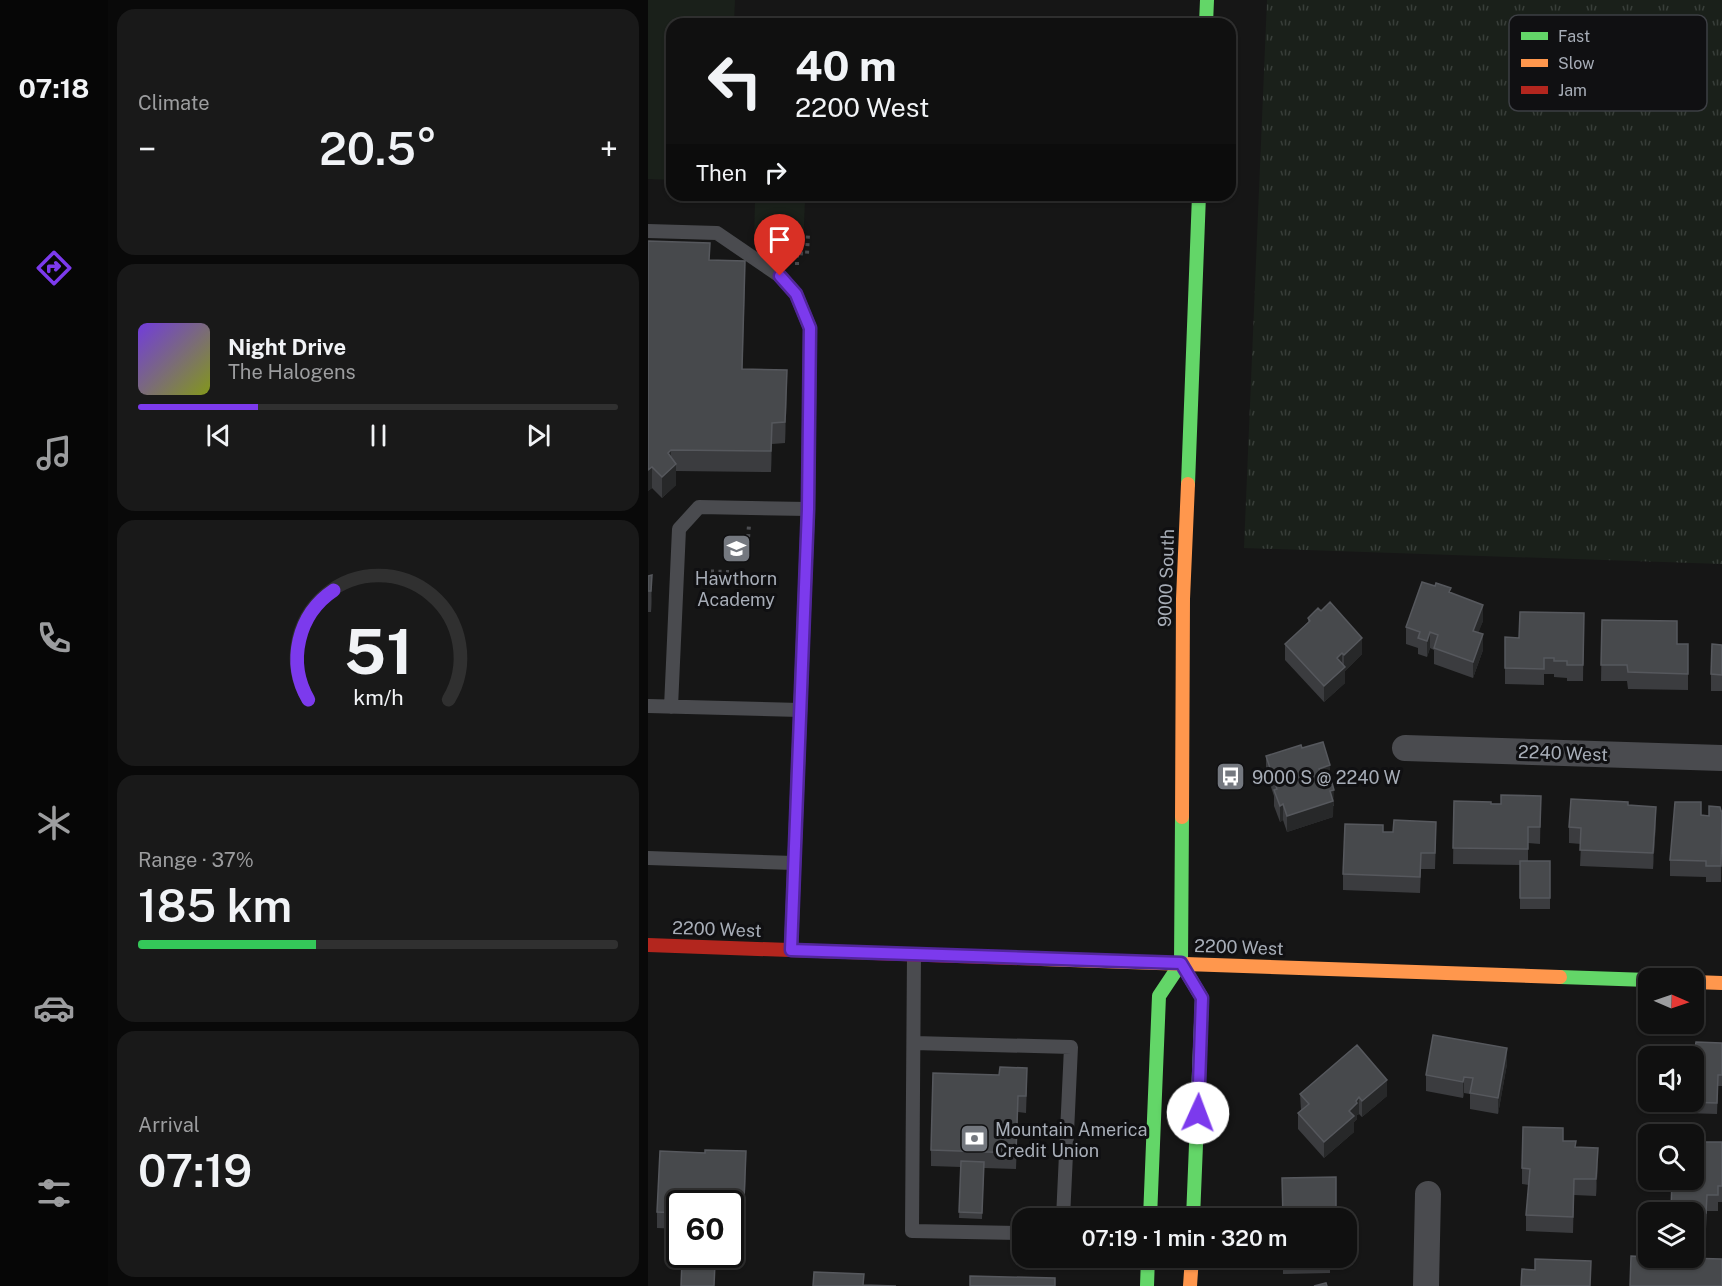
<!DOCTYPE html>
<meta charset="utf-8">
<style>
:root{--surface:#101010;--page:#191919;--text:#f1f3f6;--muted:#9c9d9f;--line:#303030;--accent:#7c3aed}
body{margin:0;font-family:"Public Sans",sans-serif;background:var(--page);color:var(--text);height:100vh;display:flex;flex-direction:column;font-size:22px;white-space:nowrap}
*{box-sizing:border-box;margin:0}
p{font-size:20px;color:var(--muted)}
.icon{flex:none;width:33px;height:33px;fill:none;stroke:currentColor;stroke-width:2;stroke-linecap:round;stroke-linejoin:round}
.map{position:relative;flex:1;overflow:hidden}
.details{display:flex;flex-direction:column;gap:9px;padding:9px;background:#090909;width:540px}
.details>*{flex:none}
.hud{position:absolute;left:18px;top:18px;width:570px;height:183px;border-radius:18px;box-shadow:0 2px 4px #0004,0 0 0 2px var(--line);background:#101010;color:var(--text);overflow:hidden}
.needle{width:39px;rotate:92deg}
.fabs{position:absolute;left:990px;top:968px;display:grid;gap:12px}
.fabs a{display:grid;place-items:center;width:66px;height:66px;border-radius:12px;background:var(--surface);box-shadow:0 2px 4px #0004,0 0 0 2px var(--line);font-size:30px}
.speed{position:absolute;left:18px;top:1190px;display:flex;gap:12px;font-size:30px;font-weight:700;text-align:center}
.speed>*{display:grid;place-content:center;width:78px;height:78px;border-radius:50%;background:var(--surface);box-shadow:0 2px 4px #0004,0 0 0 2px var(--line);line-height:1}
.speed .limit{border:3px solid #111;border-radius:9px;background:#fff;color:#111}
.pin{position:absolute;display:grid;place-items:center;width:51px;height:51px;color:#fff;margin:-62px -26px;border-radius:50% 50% 50% 0;rotate:-45deg;box-shadow:0 0 6px #0007}
.pin .icon{rotate:45deg}
.me{position:absolute;width:66px;margin:-33px;rotate:2deg;stroke-linejoin:round;filter:drop-shadow(0 0 4px #0008)}
.turn{display:flex;align-items:center;gap:21px;height:126px;padding:0 30px;font-size:27px}
.turn .icon{width:78px;height:78px;stroke-width:2.5}
.turn b{display:block;font-size:42px;line-height:51px}
.then{display:flex;align-items:center;height:57px;padding:0 30px;background:#0003;gap:12px;font-size:22px}
.big{font-size:45px;font-weight:600;line-height:1.1}
.details .widget{flex:1;display:flex;flex-direction:column;justify-content:center;gap:9px;min-width:0;padding:0 21px;border-radius:18px;background:var(--page)}
.details .dial{align-items:center;gap:0}
.dial svg{height:156px;overflow:visible;fill:none;stroke:var(--line);stroke-width:7;stroke-linecap:round;text-anchor:middle}
.dial text{fill:var(--text);stroke:none}
.song{display:flex;align-items:center;gap:18px}
.cover{width:72px;height:72px;border-radius:9px;background:linear-gradient(135deg,hsl(260 70% 55%),hsl(70 70% 35%))}
.played{height:6px;border-radius:3px;background:linear-gradient(90deg,var(--accent) 25%,var(--line) 25%)}
.keys{display:flex;justify-content:space-around;direction:ltr}
.heat{display:flex;justify-content:space-between;align-items:center;font-size:33px;direction:ltr}
.charge{height:9px;border-radius:4px;background:linear-gradient(90deg,#34c759 37%,var(--line) 0)}
.trip{position:absolute;left:364px;top:1208px;width:345px;height:60px;border-radius:18px;background:var(--surface);box-shadow:0 2px 4px #0004,0 0 0 2px var(--line);font-weight:600;line-height:60px;text-align:center}
main{display:flex;flex:1;min-height:0}
.tab-bar{display:flex;flex-direction:column;width:108px;justify-content:space-around;align-items:center;background:#060606;color:var(--muted)}
.tab-bar .icon{width:42px;height:42px}
.tab-bar .selected{color:var(--accent)}
.tab-bar b{font-size:27px;color:var(--text)}
.map>svg:first-child{display:block}
.grass{fill:url(#grass-tufts)}
.green{fill:#1a201a}
.lines{fill:none;stroke-linecap:round;stroke-linejoin:round}
.path{stroke:#4c4d51;stroke-width:4;stroke-dasharray:3 4.5;stroke-linecap:butt}
.lane{stroke:#4a4b4f;stroke-width:14}
.street{stroke:#4a4b4f;stroke-width:26}
.fast{stroke:#63d668;stroke-width:14}
.slow{stroke:#ff974d;stroke-width:14}
.jam{stroke:#b3261e;stroke-width:14}
.wall{fill:#3b3c3f}
.shaded-wall{fill:#272829}
.building{fill:#47494c;stroke:#56585d;stroke-width:1.5}
.route-casing{stroke:#51269a;stroke-width:15}
.route{stroke:#7c3aed;stroke-width:10}
.labels{text-anchor:middle;dominant-baseline:central;stroke-width:6;stroke-linejoin:round;paint-order:stroke}
.poi-label{font-size:18px;fill:#a7adb7;stroke:#101012;text-anchor:start}
.street-label{font-size:18px;fill:#a7adb7;stroke:#101012}
.key{fill:#101012;stroke:#3d3f44;stroke-width:1.5}
.key-label{font-size:16px;fill:#a7adb7}
</style>
<main>
<nav class="tab-bar">
<b>07:18</b>
<svg class="icon selected" aria-label="directions" viewBox="0 0 24 24"><path d="M12 3l9 9-9 9-9-9zM9 14v-3h6M13 9l2 2-2 2"/></svg>
<svg class="icon" aria-label="music" viewBox="0 0 24 24"><path d="M9 18V5l10-2v13"/><circle cx="6" cy="18" r="3"/><circle cx="16" cy="16" r="3"/></svg>
<svg class="icon" aria-label="phone" viewBox="0 0 24 24"><path d="M5 4h4l2 5-3 2q2 4 5 5l2-3 5 2v4C11 20 4 13 5 4z"/></svg>
<svg class="icon" aria-label="climate" viewBox="0 0 24 24"><path d="M12 3v18M4 7l16 10M4 17L20 7"/></svg>
<svg class="icon" aria-label="car" viewBox="0 0 24 24"><path d="M5 17H2v-5l4-1 3-4h7l3 4 3 1v5h-3M9 17h6M6 11h13"/><circle cx="7" cy="17" r="2"/><circle cx="17" cy="17" r="2"/></svg>
<svg class="icon" aria-label="filters" viewBox="0 0 24 24"><path d="M4 7h16M4 17h16"/><circle cx="9" cy="7" r="2"/><circle cx="15" cy="17" r="2"/></svg>
</nav>
<section class="details">
<div class="widget"><p>Climate</p>
<div class="heat"><a>−</a><b class="big">20.5°</b><a>+</a></div>
</div>
<div class="widget">
<div class="song"><i class="cover"></i><div><b>Night Drive</b><p>The Halogens</p></div></div>
<div class="played"></div>
<div class="keys"><svg class="icon" aria-label="previous" viewBox="0 0 24 24"><path d="M18 5L8 12l10 7zM5 5v14"/></svg><svg class="icon" aria-label="pause" viewBox="0 0 24 24"><path d="M8 5v14M16 5v14"/></svg><svg class="icon" aria-label="next" viewBox="0 0 24 24"><path d="M6 5l10 7-10 7zM19 5v14"/></svg></div>
</div>
<div class="widget dial"><svg viewBox="0 0 100 80">
<path d="M14 69A42 42 0 1 1 86 69"/>
<path d="M14 69A42 42 0 0 1 27 13" stroke="#7c3aed"/>
<text x="50" y="56" font-size="32" font-weight="700">51</text>
<text x="50" y="72" font-size="11">km/h</text>
</svg></div>
<div class="widget"><p>Range · 37%</p><b class="big">185 km</b><div class="charge"></div></div>
<div class="widget"><p>Arrival</p><b class="big">07:19</b></div>
</section>
<div class="map">
<svg width="1074" height="1286" viewBox="0 0 1074 1286">
<defs>
<pattern id="grass-tufts" width="24" height="20" patternUnits="userSpaceOnUse" patternTransform="scale(1.5)"><rect width="24" height="20" fill="#1a201a"/><path d="M3 7l-1-3M5 7V3M7 7l1-3M15 17l-1-3M17 17v-4M19 17l1-3" fill="none" stroke="#383e39"/></pattern>
</defs>
<rect width="100%" height="100%" fill="#161616"/>
<path class="grass" d="M619 0H1074V564L596 548Z"/>
<path class="green" d="M0 0H87L86 24H24V180L0 179Z
M107 199 157 200 155 250H115L106 240Z"/>
<g class="lines">
<path class="path" d="M149 265V253L159 254 160 234
M99 552 101 525
M48 571 81 572"/>
<path class="lane" d="M0 231 69 233 132 276 148 294 162 328 160 509
M0 706 152 710
M23 707 31 529 51 507 160 509 143 949
M0 858 146 863
M266 954 264 1231 375 1233
M266 1043 423 1047 415 1218"/>
<path class="street" d="M757 748 1074 758
M778 1286 780 1194"/>
<path class="fast" d="M558 24 559 0
M540 484 551 195
M534 817 533 963 554 998 545 1218
M912 977 1000 980
M502 1218 511 996 533 963
M499 1286 500 1257"/>
<path class="slow" d="M534 817 535 599 540 484
M393 959 912 977
M1046 982 1074 983
M542 1286 544 1257"/>
<path class="jam" d="M0 945 393 959"/>
</g>
<path class="wall" d="M0 241 62 260 97 282 94 369 139 391 137 443 124 444 123 472 28 471V485L14 498 4 488 0 491Z
M0 576 4 596 3 612H0Z
M803 593 835 621 830 632 835 650 825 678 786 664V650L782 648 779 657 770 654V648L758 644V627Z
M936 613 935 681H919V678L906 677V674H896V685L857 684V637L871 638Z
M660 618 714 654 697 671V683L676 702 637 660V644L660 622Z
M954 620 1029 644H1040V690L980 689 979 681H953Z
M1074 645V691H1063V674Z
M654 748 682 778 686 806H685V817L639 832 635 820 632 822 626 806V796L618 772V756Z
M893 796 892 844 880 843V861H902V909H872V865L805 864 806 801 853 804Z
M980 805 1008 823 1005 869 932 866 933 844 921 843V827Z
M1073 811H1074L1073 882H1058V877L1022 876V860L1053 815 1061 816Z
M735 832 788 838 787 869H773L772 893 695 890V874Z
M1074 1043V1086H1070L1069 1114 1037 1113V1101L1047 1048Z
M859 1064 850 1114 822 1109V1094L816 1093 815 1098 778 1091V1075Z
M379 1084 378 1113 370 1112 368 1169 336 1168 334 1219 311 1218 313 1167 283 1166V1150Z
M652 1094 739 1096 714 1117 711 1114 709 1115V1119L706 1122V1132L676 1158 650 1129V1113L653 1110Z
M915 1141 928 1147 950 1164 948 1196 926 1195 925 1233 878 1231V1215L881 1185 874 1184V1168Z
M1074 1142V1202H1070V1211H1059L1058 1229 1046 1228V1212H1023L1024 1179 1053 1155Z
M98 1168 96 1216 82 1215V1203H32V1229L9 1228V1212Z
M688 1177V1218H634Z
M635 1257H682V1273L635 1274Z"/>
<path class="shaded-wall" d="M97 261V282L94 390V369Z
M139 370V391L137 443V422Z
M124 423V444L123 472V451Z
M23 450V469L28 464V485L14 498V477L20 453Z
M4 467V488L0 491V470Z
M4 575V596L3 612V591Z
M835 605V621L825 647V631Z
M782 632V648L779 657V641Z
M835 634V650L825 678V662Z
M714 638V654L697 671V683L676 702V686L696 667V655Z
M694 653V669L689 658Z
M682 765V781L671 785V769Z
M686 790 685 817 639 832V816L682 791Z
M635 804V820L632 822V806Z
M1008 807V823L1005 869V853Z
M859 1048V1064L850 1114V1098Z
M816 1077V1093L815 1098V1082Z
M739 1080V1096L714 1117V1101Z
M711 1097V1114L709 1115V1119L706 1122V1132L676 1158V1142Z
M950 1148V1164L948 1196V1179Z
M98 1151V1168L96 1216V1200Z"/>
<path class="building" d="M0 241 62 243 61 260 97 261 94 369 139 370 137 422 124 423 123 451 23 450 20 453 28 464 14 477 4 467 0 470Z
M4 575 3 591H0V576Z
M774 582 787 586 788 583 803 588 801 592 835 605 825 631 835 634 825 662 786 648 790 635 782 632 779 641 770 638 772 632 758 627Z
M682 602 714 638 696 655 694 653 689 658 697 667 676 686 637 644 662 621 660 618 670 608 673 611Z
M872 612 936 613 935 665H919V661H906V658H896V669L857 668V637L871 638Z
M954 620 1029 621V644H1040V674L980 672 979 665H953Z
M1064 644 1074 645V675L1063 674Z
M675 742 682 765 671 769 674 779 682 776 686 790 682 791 685 801 639 816 635 804 632 806 626 790 629 789 618 756 653 745 654 748Z
M853 795 893 796 892 827H880V849L805 848 806 801 843 802V804H853Z
M923 799 980 802V805L1008 807 1005 853 932 850 933 828 921 827Z
M1027 802H1053V815L1061 816V806L1072 807 1073 811H1074L1073 866H1058V861L1022 860Z
M746 820 788 822 787 853H773L772 877 695 874 697 824 735 825V832H745Z
M872 861H902V898H872Z
M785 1035 859 1048 850 1098 822 1093 825 1078 816 1077 815 1082 778 1075Z
M1048 1042 1074 1043V1075H1070L1069 1103 1037 1102V1101H1046V1056H1039V1047L1047 1048Z
M709 1045 739 1080 714 1101 711 1097 708 1101 709 1103 701 1111 706 1116 676 1142 650 1113 661 1104 652 1094Z
M352 1067 379 1068 378 1096H370L368 1153 283 1150 285 1073 351 1075Z
M875 1127 915 1128V1141H928L927 1147 950 1148 948 1179H926L925 1217 878 1215 882 1169 874 1168Z
M1053 1142H1074V1186H1070V1195H1059L1058 1213 1023 1211 1024 1179H1046V1154L1053 1155Z
M57 1150 98 1151 96 1200 44 1198V1203H32V1213L9 1212 12 1151 57 1153Z
M313 1161 336 1162 334 1213 311 1212Z
M688 1177V1209L678 1210V1218H635L634 1178Z
M983 1256 1000 1257 1074 1259V1286H982Z
M635 1257H682L635 1258Z
M887 1259 943 1261 942 1286H873L874 1269 887 1270Z
M34 1261 67 1263 66 1286H33Z
M166 1272 216 1274 215 1285 248 1286H165Z
M322 1276 407 1278V1286H322Z
M678 1283 679 1286H666Z"/>
<g class="lines">
<defs>
<path id="route" d="M132 276 148 294 162 328 160 509 143 950 533 963 554 998 550 1113"/>
</defs>
<use href="#route" class="route-casing"/>
<use href="#route" class="route"/>
</g>
<defs>
<symbol id="school-square" viewBox="-11 -11 22 22"><rect x="-9" y="-9" width="18" height="18" rx="4" fill="#74787f" stroke="#101012"/><path d="M0-5L7-2L0 1L-7-2ZM-4 1L0 2.5L4 1V4Q0 6-4 4Z" fill="#fff"/></symbol>
<symbol id="bus-square" viewBox="-11 -11 22 22"><rect x="-9" y="-9" width="18" height="18" rx="4" fill="#74787f" stroke="#101012"/><path d="M-5-6H5V4H4V6H2V4H-2V6H-4V4H-5ZM-3.5-4V0h7V-4ZM-3.5 1.2v1.5H-2V1.2ZM2 1.2v1.5H3.5V1.2Z" fill="#fff"/></symbol>
<symbol id="bank-square" viewBox="-11 -11 22 22"><rect x="-9" y="-9" width="18" height="18" rx="4" fill="#74787f" stroke="#101012"/><path d="M-6-4H6V4H-6ZM0-2.3a2.3 2.3 0 1 0 0 4.6a2.3 2.3 0 1 0 0-4.6Z" fill="#fff"/></symbol>
</defs>
<g fill-rule="evenodd">
<use href="#school-square" x="72" y="532" width="33" height="33"/>
<use href="#bus-square" x="566" y="760" width="33" height="33"/>
<use href="#bank-square" x="310" y="1122" width="33" height="33"/>
</g>
<g class="labels">
<g class="poi-label">
<text x="88" y="578" text-anchor="middle">Hawthorn<tspan x="88" dy="21">Academy</tspan></text>
<text x="604" y="777">9000 S @ 2240 W</text>
<text x="347" y="1129">Mountain America<tspan x="347" dy="21">Credit Union</tspan></text>
</g>
<g class="street-label">
<text transform="translate(518 578) rotate(-88)">9000 South</text>
<text transform="translate(915 753) rotate(2)">2240 West</text>
<text transform="translate(69 929) rotate(2)">2200 West</text>
<text transform="translate(591 947) rotate(2)">2200 West</text>
</g>
</g>
<rect x="861" y="15" width="198" height="96" rx="9" class="key"/>
<rect x="873" y="32" width="27" height="8" fill="#63d668"/>
<rect x="873" y="59" width="27" height="8" fill="#ff974d"/>
<rect x="873" y="86" width="27" height="8" fill="#b3261e"/>
<g class="key-label">
<text x="910" y="42">Fast</text>
<text x="910" y="69">Slow</text>
<text x="910" y="96">Jam</text>
</g>
</svg>
<div class="fabs">
<a><svg class="needle" viewBox="-14 -14 28 28"><path d="M0-13l5 13h-10z" fill="#e53935"/><path d="M0 13l5-13h-10z" fill="#9c9d9f"/></svg></a>
<a><svg class="icon" aria-label="sound" viewBox="0 0 24 24"><path d="M4 9h4l5-4v14l-5-4H4zM17 9q2 3 0 6"/></svg></a>
<a><svg class="icon" aria-label="search" viewBox="0 0 24 24"><circle cx="10" cy="10" r="6"/><path d="M15 15l6 6"/></svg></a>
<a><svg class="icon" aria-label="layers" viewBox="0 0 24 24"><path d="M12 4l9 5-9 5-9-5zM3 14l9 5 9-5"/></svg></a>
</div>
<div class="speed"><div class="limit">60</div></div>
<div class="pin" style="left:132px;top:276px;background:#d93025"><svg class="icon" aria-label="arrive" viewBox="0 0 24 24"><path d="M6 21V4h12l-3 4 3 4H6"/></svg></div>
<svg class="me" style="left:550px;top:1113px" viewBox="-20 -20 40 40"><circle r="19" fill="#fff"/><path d="M0-13L10 11 0 6-10 11z" fill="#7c3aed"/></svg>
<div class="trip">07:19 · 1 min · 320 m</div>
<div class="hud">
<div class="turn"><svg class="icon" aria-label="left" viewBox="0 0 24 24"><path d="M17 20v-9H6M10 6l-5 5 5 5"/></svg><div><b>40 m</b>2200 West</div></div>
<div class="then">Then<svg class="icon" aria-label="right" viewBox="0 0 24 24"><path d="M7 20v-9h11M14 6l5 5-5 5"/></svg></div>
</div>
</div>
</main>
